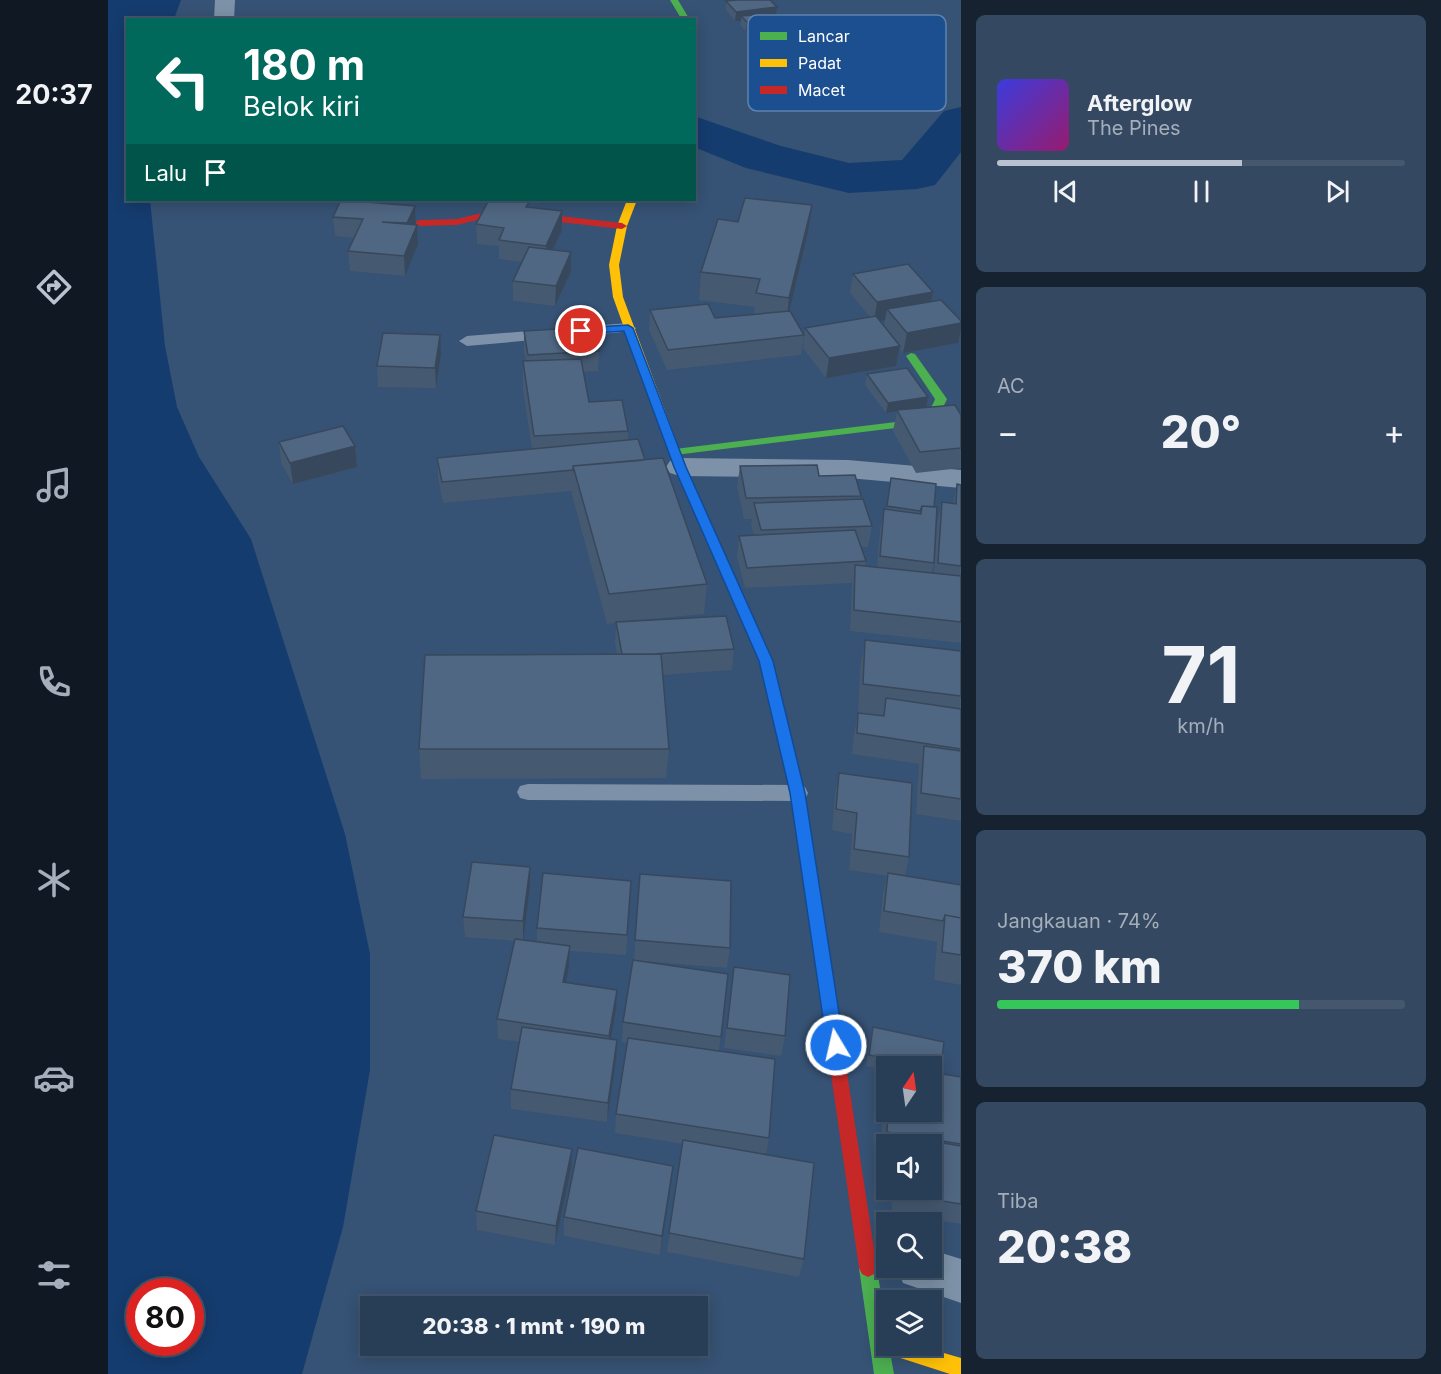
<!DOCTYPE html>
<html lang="id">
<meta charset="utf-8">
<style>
:root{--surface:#283e57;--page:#344961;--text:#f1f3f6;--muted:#a5aeba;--line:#44576d;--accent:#b9c2ce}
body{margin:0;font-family:Inter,sans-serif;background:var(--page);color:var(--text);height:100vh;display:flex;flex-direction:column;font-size:22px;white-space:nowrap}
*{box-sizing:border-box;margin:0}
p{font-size:20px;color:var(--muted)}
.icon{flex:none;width:33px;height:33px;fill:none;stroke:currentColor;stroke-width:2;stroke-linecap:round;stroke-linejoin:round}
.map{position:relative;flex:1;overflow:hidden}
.panel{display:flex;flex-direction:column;gap:15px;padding:15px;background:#162230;width:480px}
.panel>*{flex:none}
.top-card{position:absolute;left:18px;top:18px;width:570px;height:183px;border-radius:0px;box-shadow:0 3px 15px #0003,0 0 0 2px var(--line);background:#00695c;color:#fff;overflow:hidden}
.needle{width:39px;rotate:13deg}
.tools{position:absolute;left:768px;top:1056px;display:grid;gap:12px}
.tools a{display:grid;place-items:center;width:66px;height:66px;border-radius:0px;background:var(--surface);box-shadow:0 3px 15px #0003,0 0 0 2px var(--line);font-size:30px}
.speed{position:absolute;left:18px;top:1278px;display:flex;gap:12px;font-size:30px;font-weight:700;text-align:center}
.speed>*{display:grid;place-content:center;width:78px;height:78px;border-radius:50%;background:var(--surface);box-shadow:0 3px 15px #0003,0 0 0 2px var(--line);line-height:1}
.speed .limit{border:9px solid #d22;background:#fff;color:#111}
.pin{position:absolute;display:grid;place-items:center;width:51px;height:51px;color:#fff;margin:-26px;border:3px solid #fff;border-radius:50%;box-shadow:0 2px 6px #0007}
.me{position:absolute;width:66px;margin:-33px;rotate:351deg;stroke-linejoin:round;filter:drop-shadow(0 0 4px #0008)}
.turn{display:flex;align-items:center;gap:21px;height:126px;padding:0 18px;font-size:27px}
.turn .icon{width:78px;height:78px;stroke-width:2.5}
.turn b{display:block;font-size:42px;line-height:51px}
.then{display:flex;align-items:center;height:57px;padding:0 18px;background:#0003;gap:12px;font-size:22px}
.big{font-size:45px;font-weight:800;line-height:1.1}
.panel .tile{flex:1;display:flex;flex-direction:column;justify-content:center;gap:9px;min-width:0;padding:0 21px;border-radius:9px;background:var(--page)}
.panel .dial{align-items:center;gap:0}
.dial b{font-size:78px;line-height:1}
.song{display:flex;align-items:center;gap:18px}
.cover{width:72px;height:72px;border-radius:9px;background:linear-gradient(135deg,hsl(240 70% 55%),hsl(320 70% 35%))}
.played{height:6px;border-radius:3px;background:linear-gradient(90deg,var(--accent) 60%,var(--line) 60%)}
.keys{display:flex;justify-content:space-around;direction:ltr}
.heat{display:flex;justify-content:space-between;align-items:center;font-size:33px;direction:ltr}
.charge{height:9px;border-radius:4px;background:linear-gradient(90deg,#34c759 74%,var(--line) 0)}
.trip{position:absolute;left:252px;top:1296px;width:348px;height:60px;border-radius:0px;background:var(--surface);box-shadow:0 3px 15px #0003,0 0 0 2px var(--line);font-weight:800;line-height:60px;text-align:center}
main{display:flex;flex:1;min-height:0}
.dock{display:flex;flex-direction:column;width:108px;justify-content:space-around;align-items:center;background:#101923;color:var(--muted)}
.dock .icon{width:42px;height:42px}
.dock .selected{color:var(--accent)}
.dock b{font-size:27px;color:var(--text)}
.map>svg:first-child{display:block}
.water{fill:#153c6e;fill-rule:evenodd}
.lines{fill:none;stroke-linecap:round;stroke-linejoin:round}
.river{fill:#153c6e;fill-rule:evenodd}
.lane{fill:#7d92a8;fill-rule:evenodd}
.street{fill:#7d92a8;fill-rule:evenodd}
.fast{fill:#4caf50;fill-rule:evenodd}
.slow{fill:#ffc107;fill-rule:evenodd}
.jam{fill:#c62828;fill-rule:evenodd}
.wall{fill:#455971;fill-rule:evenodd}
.shaded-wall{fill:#38485c}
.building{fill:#506783;stroke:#38485c;stroke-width:1.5}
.route{fill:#1a73e8;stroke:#114b97;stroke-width:1.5}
.key{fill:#1b4f8f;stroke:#5f84b1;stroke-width:1.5}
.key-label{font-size:16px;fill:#fff}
</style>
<main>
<nav class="dock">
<b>20:37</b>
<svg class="icon selected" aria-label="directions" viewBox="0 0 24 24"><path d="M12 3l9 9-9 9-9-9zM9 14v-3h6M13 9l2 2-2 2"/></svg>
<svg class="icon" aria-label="music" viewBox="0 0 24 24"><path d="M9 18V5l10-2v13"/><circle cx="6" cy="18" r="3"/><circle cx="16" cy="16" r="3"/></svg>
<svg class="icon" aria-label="phone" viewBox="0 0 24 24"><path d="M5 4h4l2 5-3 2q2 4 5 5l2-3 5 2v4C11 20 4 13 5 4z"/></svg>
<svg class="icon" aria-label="climate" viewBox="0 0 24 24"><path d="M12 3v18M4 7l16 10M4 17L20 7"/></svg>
<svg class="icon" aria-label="car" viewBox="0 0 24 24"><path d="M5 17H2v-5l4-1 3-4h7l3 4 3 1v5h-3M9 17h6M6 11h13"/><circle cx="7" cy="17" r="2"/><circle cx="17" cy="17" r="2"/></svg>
<svg class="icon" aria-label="filters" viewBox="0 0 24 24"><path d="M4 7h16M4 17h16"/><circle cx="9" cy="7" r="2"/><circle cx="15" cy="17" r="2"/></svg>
</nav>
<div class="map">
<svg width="853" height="1374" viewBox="0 0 853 1374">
<rect width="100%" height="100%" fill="#365274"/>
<path class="water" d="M0 0H73L66 19 20 20V200H42L57 346 69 407 91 457 143 539 237 834 262 954V1070L235 1227 194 1374H0ZM32 1292H82V1342H32Z"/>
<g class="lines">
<path class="river" d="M853 107V152L827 185 809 189 741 193 638 168 586 147V116L673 146 741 163 794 160 836 111Z"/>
<path class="lane" d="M520 323 528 328 526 331 359 346 351 341 359 336Z
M420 784 689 785 697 787 700 793 697 799 689 801 420 800 412 798 409 792 412 786Z"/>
<path class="street" d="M107 0H127L126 20H106Z
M572 458 740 460 853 470V488L740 478 572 476 562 473 558 467 562 461Z
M824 1250 853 1259V1303L795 1283 789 1268H824Z"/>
<path class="fast" d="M562 0H570L582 20H574Z
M803 353 807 354 839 399C831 419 816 423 796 427L567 455 561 452 567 449 796 421C811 417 822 414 827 399L798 356Z
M674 723 681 728 696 793 734 1040 732 1045 726 1047 720 1045 718 1040 682 793 667 728Z
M760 1259 766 1262 769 1268 778 1328V1346H781L786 1374H766L751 1268 754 1262Z"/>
<path class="slow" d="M519 200H529L519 226 511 265 515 297 578 467 596 508 590 512 584 508 566 467 505 297 501 265 509 226Z
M778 1339V1346H812L853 1358V1374H842L777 1353 775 1346Z"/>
<path class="jam" d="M390 209 514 223 519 226 514 229 390 215 349 225 311 226 306 223 311 220 349 219Z
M590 504 596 508 665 661 681 728 679 732H669L667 728 651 661 584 508Z
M726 1033 732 1035 734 1040 769 1268 766 1274 760 1277 754 1274 751 1268 718 1040 720 1035Z"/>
</g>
<path class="wall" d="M618 1 668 16 659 17 661 19 660 29 638 31 632 25 633 21H627L618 10Z
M654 38 683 47 682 57H657L653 47Z
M307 206 310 244 297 276 242 271 240 251 247 238 227 236 225 217Z
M421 207 454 230 445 250 463 252V271L447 306 405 301V281L414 262 391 259V246L369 244 368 224Z
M700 232 681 311 696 335 693 355 559 370 541 330 542 310 607 318 646 314 647 307 591 300 593 272Z
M745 274 825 292 823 301 853 321V329L850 343 795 353 792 349 788 366 718 378 695 348 697 328 762 317 742 293ZM777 320 776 326 772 321Z
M416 331 491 351 490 371 475 372 481 402 520 431V440L537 460 599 584 596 614 521 621 626 649 624 670 554 675 561 749 558 778 313 779 311 749 509 654 507 643 508 623 499 624 464 495V491L335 503 330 478 329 458 424 449 415 390V361H418L416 351Z
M333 355 328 388 270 387 269 366Z
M759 374 820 397 818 407 853 415V468L808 473 785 431 789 412 778 413 757 385Z
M171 442 247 446 249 467 185 484 173 463Z
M632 466 711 476 753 496 752 500 764 526 760 547H753L758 561 757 566 769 567 772 530 776 509 778 510 783 478 826 507V563L824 573H826L829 523 834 502 845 503 849 484 853 485V643L742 631 744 583 637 588 629 557 631 536H646L643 524 644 519H636L629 487Z
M757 640 853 651V821L808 814 811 764 744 754 746 734 750 713 752 669Z
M731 773 801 857 797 876 853 885V985L826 980 829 942 771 932 775 894 779 876 741 870 744 834 724 830 727 794Z
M422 867V887L415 940 429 942V928L523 881 518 955 462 951 461 967 458 982 509 990 508 1010 503 1039 508 1060 499 1122 403 1109V1089L412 1042 390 1039 389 1019 407 941 357 937 355 917Z
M532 874 622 948 619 968 535 961 620 974 611 1051 661 1138 658 1155 696 1259 691 1277 559 1252 575 1144 507 1133 508 1114 519 1043 514 1042 515 1022 526 960Z
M626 967 677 1036 673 1056 616 1048Z
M765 1027 832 1071V1073L853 1077V1224L784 1213V1190H824V1144H778V1152H773L774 1119 778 1105V1112H824V1086L825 1081 824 1080V1066H778V1070L758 1066 762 1038Z
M565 1166 552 1255 456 1236V1217Z
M463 1169 447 1245 369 1230 368 1211Z"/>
<path class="shaded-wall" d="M669 7 668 16 637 20 633 16V21H627L628 12Z
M661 19 660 29 638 31 639 22Z
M704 205 700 232 678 325 681 298Z
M307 206 308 225 300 242 299 223Z
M454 211V230L438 265V246Z
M309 225 310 244 297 276 296 256Z
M463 252V271L447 306 448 286Z
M825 292 821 312 779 309 777 320 766 322 769 302Z
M853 323V329L850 343 795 353 799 333Z
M332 335 333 355 328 388 327 368Z
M792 346 788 366 718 378 721 358Z
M820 397 818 407 778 413 780 403Z
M247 446 249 467 185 484 182 463Z
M422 867V887L415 942V921Z
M462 946 461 967 454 1002 455 982Z
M509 990 508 1010 500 1056 501 1036Z
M509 1040 508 1060 499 1122 500 1103Z
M464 1149 463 1169 447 1245 448 1226Z
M565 1166 563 1185 552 1255 554 1236Z"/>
<path class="building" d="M630 0H662L669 7 628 12 618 1Z
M655 14 661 19 639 22 633 16Z
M637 198 704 205 681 298 648 293 652 279 593 272 610 219 630 222Z
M233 200 307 206 299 223 274 222 309 225 296 256 240 251 255 219 225 217Z
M381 200H397L421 202 418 207 454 211 438 246 391 240 396 228 368 224Z
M421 247 463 252 448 286 405 281Z
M800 264 825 292 769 302 745 274Z
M833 300 853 321V323L799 333 779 309Z
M600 304 607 318 682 311 696 335 560 350 542 310Z
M768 316 792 346 721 358 697 328Z
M486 327 491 351 420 355 416 331Z
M275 333 332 335 327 368 269 366Z
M473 359 481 402 514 400 520 431 426 436 415 361Z
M799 368 820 397 780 403 759 374Z
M847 405 853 415V448L812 452 789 410Z
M235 426 247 446 182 463 171 442Z
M530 439 537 460 465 466V470L334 482 329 458Z
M555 458 599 584 501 594 465 466Z
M709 465 711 476 747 475 753 496 638 498 632 466Z
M783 478 828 484 826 507 814 506 812 511 779 506Z
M849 484 853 485V566L830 563 834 502 848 504Z
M755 499 764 526 653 530 646 503Z
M814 506 829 507 826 563 772 556 776 509 813 514Z
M747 530 758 561 639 568 631 536Z
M747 565 853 576V622L746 610Z
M618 616 626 649 545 654H514L508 622Z
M757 640 853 651V696L755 684Z
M553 654 561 749H311L317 655Z
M778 698 853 709V749L749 733 750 713 776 716Z
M816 746 853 751V799L813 793Z
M731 773 804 783 801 857 746 849 749 813 728 809Z
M364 862 422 867 415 921 355 917Z
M435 873 523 881 519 935 429 928Z
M780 873 853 885V918L837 915 835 921 776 911Z
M532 874 623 881 622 948 527 940Z
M837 915 853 918V955L834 952Z
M407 939 462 946 455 982 509 990 501 1036 389 1019Z
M525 960 620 974 613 1037 515 1022Z
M626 967 682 975 677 1036 619 1028Z
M414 1027 509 1040 500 1103 403 1089Z
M765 1027 836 1042 832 1071 824 1069V1066H811L761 1055Z
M520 1038 667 1059 661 1138 508 1114Z
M828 1073 853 1077V1144L779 1132 780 1112H824V1106L827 1107Z
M386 1135 464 1149 448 1226 368 1211Z
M792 1136 853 1146V1204L790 1194V1190H824V1144H791Z
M575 1140 706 1163 696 1259 561 1233Z
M470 1148 565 1166 554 1236 456 1217Z"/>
<path class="route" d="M520 325 525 328 578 467 665 661 697 793 736 1045 734 1050 728 1052 722 1050 719 1045 682 793 651 661 566 467 516 331 473 334 468 331 473 328Z"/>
<rect x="640" y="15" width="198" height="96" rx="9" class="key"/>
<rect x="652" y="32" width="27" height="8" fill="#4caf50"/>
<rect x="652" y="59" width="27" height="8" fill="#ffc107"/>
<rect x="652" y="86" width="27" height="8" fill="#c62828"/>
<g class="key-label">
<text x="690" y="42">Lancar</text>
<text x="690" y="69">Padat</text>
<text x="690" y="96">Macet</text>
</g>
</svg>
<div class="tools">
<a><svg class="needle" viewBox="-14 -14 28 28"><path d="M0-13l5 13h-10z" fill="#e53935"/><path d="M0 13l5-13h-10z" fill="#a5aeba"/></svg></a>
<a><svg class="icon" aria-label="sound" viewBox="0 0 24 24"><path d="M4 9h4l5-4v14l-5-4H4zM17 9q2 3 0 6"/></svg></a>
<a><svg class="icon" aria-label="search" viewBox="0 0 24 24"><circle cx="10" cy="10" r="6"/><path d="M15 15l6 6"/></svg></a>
<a><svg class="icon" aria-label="layers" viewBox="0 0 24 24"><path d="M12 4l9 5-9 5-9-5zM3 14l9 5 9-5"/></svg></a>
</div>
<div class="speed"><div class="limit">80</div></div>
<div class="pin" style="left:473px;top:331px;background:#d93025"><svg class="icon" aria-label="arrive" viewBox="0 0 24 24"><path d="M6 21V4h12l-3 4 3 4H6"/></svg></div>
<svg class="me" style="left:728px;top:1045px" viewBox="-20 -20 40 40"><circle r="17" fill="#1a73e8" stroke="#fff" stroke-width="3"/><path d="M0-11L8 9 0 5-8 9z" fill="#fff"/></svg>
<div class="trip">20:38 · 1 mnt · 190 m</div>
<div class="top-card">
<div class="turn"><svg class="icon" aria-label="left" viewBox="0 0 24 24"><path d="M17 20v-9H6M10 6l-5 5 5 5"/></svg><div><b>180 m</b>Belok kiri</div></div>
<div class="then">Lalu<svg class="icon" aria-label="arrive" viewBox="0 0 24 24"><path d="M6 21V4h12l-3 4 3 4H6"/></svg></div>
</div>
</div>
<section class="panel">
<div class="tile">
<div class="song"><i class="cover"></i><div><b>Afterglow</b><p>The Pines</p></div></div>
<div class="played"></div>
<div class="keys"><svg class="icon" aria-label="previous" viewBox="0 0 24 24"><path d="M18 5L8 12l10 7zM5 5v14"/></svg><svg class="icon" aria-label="pause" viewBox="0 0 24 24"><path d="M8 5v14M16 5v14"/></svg><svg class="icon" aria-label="next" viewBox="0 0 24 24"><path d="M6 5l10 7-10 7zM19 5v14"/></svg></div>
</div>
<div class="tile"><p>AC</p>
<div class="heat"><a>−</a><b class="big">20°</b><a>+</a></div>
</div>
<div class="tile dial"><b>71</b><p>km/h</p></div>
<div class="tile"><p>Jangkauan · 74%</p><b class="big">370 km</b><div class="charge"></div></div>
<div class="tile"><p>Tiba</p><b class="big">20:38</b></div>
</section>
</main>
